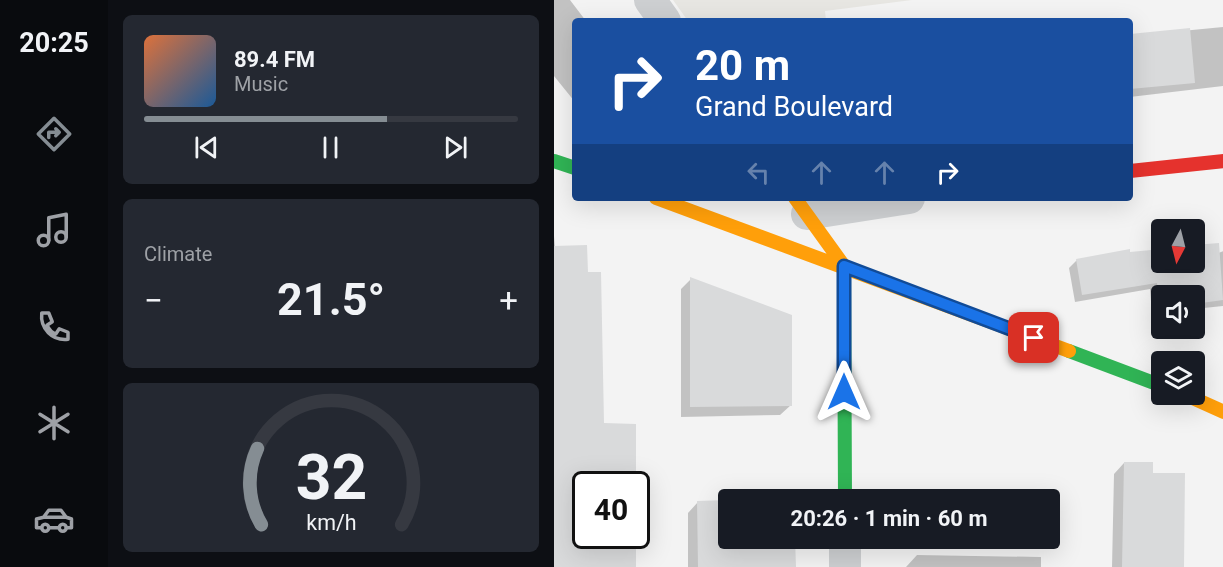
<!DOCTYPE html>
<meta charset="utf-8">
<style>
:root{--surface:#171b24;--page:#242831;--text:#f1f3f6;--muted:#9ea1a6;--line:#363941;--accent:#858d93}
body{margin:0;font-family:Roboto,sans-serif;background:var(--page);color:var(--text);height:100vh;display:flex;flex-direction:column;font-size:22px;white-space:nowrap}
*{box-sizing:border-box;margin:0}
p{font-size:20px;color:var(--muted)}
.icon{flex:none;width:33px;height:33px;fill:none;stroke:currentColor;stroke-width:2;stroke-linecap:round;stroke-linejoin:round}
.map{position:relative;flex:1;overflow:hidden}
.panel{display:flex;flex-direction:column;gap:15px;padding:15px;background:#0d0f14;width:446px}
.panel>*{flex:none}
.banner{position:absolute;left:18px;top:18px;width:561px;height:183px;border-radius:6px;box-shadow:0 6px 24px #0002;background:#1a4fa0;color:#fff;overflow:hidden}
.needle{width:39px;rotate:187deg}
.buttons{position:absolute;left:597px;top:219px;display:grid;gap:12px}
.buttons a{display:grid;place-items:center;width:54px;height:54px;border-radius:6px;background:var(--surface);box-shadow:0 6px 24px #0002;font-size:30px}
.speed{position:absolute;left:18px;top:471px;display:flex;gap:12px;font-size:30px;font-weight:700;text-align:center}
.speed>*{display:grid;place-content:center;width:78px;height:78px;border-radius:50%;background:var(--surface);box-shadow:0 6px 24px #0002;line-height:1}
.speed .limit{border:3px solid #111;border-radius:9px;background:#fff;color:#111}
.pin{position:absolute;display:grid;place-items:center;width:51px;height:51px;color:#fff;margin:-26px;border-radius:12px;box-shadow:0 3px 9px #0006}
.me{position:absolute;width:66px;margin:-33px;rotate:0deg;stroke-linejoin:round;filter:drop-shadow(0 0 4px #0008)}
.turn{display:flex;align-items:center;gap:21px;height:126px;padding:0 24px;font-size:27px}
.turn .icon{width:78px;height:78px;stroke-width:2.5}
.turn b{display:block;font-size:42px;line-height:51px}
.lanes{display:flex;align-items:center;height:57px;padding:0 24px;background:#0003;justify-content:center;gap:30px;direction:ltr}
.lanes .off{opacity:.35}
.big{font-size:45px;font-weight:700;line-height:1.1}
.panel .card{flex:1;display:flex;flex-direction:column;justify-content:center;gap:9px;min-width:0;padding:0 21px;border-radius:9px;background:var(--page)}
.panel .dial{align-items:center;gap:0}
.dial svg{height:156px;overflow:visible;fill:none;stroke:var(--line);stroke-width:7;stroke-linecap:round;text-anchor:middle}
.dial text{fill:var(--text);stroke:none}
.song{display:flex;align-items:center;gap:18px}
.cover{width:72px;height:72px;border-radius:9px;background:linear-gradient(135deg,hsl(20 70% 55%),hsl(210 70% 35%))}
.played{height:6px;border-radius:3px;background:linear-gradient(90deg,var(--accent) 65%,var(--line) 65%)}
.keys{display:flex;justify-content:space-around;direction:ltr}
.heat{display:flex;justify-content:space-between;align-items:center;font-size:33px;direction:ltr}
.trip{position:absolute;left:164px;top:489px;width:342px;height:60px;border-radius:6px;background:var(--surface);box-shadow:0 6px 24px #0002;font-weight:700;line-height:60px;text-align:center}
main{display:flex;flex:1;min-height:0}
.menu{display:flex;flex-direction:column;width:108px;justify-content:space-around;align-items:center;background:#090b0e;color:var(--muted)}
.menu .icon{width:42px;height:42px}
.menu .selected{color:var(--accent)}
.menu b{font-size:27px;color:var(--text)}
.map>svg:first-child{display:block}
.commercial{fill:#e7e6e2}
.shadow{fill:#0003}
.building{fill:#d9dadb}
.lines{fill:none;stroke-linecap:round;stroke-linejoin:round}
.street{stroke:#cdcfd1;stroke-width:32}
.fast{stroke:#30b455;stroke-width:14}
.slow{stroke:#ff9f0a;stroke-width:14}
.jam{stroke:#e5322d;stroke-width:14}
.route-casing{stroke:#114b97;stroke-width:15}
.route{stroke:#1a73e8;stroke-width:10}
</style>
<main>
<nav class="menu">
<b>20:25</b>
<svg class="icon selected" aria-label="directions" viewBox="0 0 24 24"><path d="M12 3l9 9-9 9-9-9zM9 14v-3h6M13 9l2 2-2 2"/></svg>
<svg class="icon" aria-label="music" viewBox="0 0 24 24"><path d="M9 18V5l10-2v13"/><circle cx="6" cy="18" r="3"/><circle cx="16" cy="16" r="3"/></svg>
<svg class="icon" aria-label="phone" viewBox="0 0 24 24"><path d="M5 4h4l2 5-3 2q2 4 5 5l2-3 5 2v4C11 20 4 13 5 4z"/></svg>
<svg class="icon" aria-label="climate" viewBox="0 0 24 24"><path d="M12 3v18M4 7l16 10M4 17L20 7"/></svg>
<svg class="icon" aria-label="car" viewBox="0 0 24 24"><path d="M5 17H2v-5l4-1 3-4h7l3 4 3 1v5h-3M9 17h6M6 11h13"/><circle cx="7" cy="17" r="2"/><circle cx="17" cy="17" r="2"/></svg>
</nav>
<section class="panel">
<div class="card">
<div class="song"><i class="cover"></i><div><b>89.4 FM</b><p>Music</p></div></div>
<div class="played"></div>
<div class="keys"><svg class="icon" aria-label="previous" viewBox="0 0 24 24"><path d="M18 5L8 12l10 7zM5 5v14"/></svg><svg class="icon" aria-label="pause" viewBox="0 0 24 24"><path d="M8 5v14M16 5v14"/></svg><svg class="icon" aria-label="next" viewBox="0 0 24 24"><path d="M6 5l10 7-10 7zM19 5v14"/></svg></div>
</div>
<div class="card"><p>Climate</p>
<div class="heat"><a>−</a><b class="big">21.5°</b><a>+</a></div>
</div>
<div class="card dial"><svg viewBox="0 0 100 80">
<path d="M14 69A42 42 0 1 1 86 69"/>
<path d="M14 69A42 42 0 0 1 12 30" stroke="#858d93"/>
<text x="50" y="56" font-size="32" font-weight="700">32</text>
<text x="50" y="72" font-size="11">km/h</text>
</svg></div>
</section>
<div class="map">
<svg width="670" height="567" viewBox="0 0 670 567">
<rect width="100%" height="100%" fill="#f3f3f3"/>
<path class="commercial" d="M119 0H358L271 11 272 21H134Z"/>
<path class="shadow" d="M0 0H16L32 21H21V102L0 76Z
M670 27V86L576 97V36Z
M0 236 1 247 32 274 48 424 80 426 81 484H32V536H81V567H0Z
M670 251V306L640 309V296H608V313L598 314 596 289 521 302 515 268 523 260 575 254 608 262H640Z
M137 279 237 405 226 415 127 417V289Z
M570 463 598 474 628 567H558L560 474Z
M144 502H174V538L240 567H134V513Z
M363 555 487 557V567H352Z"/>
<path class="building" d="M636 28 641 83 576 89V34Z
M665 243 669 300 640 304V296H608L606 308 603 283 528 295 522 259 576 249V252L608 249V262H640V245Z
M33 245 34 272H47L50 423 82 424V484H32V536H82V567H0V246Z
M136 277 238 315V406L136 407Z
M570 462H599V473H631L630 567H568Z
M174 500V538H241L242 567H144L143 501Z"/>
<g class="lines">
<path class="street" d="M96 0 111 21
M253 214 355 198
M291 538V567"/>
<path class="fast" d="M0 161 21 168
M290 266 291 500
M515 351 608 386"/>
<path class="slow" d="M102 198 515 351
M241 198 290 266
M630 394 670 412"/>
<path class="jam" d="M576 171 670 161"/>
</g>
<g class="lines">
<defs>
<path id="route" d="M290 392V266L480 338"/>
</defs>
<use href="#route" class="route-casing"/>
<use href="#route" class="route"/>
</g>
</svg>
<div class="buttons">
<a><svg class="needle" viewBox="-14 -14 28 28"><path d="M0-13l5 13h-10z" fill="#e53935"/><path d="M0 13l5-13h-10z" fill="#9ea1a6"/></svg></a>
<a><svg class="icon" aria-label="sound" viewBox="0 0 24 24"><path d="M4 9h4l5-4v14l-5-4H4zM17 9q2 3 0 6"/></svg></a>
<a><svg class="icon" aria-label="layers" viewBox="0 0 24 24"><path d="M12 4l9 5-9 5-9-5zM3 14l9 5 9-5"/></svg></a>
</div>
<div class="speed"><div class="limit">40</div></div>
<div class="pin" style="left:480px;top:338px;background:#d93025"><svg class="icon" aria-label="arrive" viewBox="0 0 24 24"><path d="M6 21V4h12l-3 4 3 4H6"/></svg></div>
<svg class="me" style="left:290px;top:392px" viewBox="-20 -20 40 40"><path d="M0-17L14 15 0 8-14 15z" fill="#1a73e8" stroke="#fff" stroke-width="4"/></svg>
<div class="trip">20:26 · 1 min · 60 m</div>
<div class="banner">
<div class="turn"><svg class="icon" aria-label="right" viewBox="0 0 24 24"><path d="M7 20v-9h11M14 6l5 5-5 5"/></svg><div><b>20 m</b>Grand Boulevard</div></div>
<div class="lanes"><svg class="icon off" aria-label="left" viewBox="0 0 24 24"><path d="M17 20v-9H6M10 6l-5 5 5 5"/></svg><svg class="icon off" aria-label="ahead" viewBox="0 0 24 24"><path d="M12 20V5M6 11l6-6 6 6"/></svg><svg class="icon off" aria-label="ahead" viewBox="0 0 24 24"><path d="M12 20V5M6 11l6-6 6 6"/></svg><svg class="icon" aria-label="right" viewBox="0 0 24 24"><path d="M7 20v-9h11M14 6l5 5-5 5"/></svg></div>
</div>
</div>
</main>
